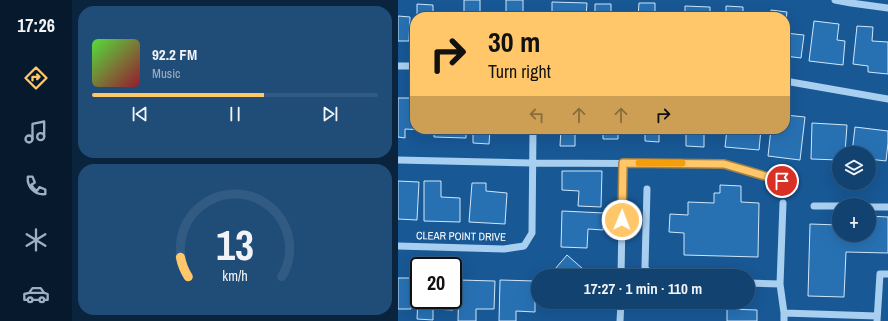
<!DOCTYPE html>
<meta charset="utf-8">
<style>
:root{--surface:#124270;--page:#1f4d78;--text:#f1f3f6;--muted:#9cb0c3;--line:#315b83;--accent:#ffc769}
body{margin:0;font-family:"Archivo Narrow",sans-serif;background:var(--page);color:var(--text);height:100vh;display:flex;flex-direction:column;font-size:15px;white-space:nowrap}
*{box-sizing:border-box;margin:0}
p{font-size:13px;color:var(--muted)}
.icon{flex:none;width:22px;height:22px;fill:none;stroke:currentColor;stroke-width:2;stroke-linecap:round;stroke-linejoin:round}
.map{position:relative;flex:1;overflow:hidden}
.details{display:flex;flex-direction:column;gap:6px;padding:6px;background:#0a243e;width:326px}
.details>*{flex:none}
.top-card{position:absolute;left:12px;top:12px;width:380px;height:122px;border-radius:16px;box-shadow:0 4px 16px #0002,0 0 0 1px var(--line);background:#ffc769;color:#111;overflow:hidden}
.fabs{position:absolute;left:434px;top:146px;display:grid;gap:8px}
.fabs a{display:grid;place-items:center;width:44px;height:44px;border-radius:50%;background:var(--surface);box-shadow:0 4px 16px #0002,0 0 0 1px var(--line);font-size:20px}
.speed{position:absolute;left:12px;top:257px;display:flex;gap:8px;font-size:20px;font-weight:700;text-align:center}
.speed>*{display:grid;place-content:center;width:52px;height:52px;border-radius:50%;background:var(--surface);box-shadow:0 4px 16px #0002,0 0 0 1px var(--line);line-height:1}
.speed .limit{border:2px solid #111;border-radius:6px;background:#fff;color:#111}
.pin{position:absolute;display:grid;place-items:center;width:34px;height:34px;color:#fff;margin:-17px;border:2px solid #fff;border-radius:50%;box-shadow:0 1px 4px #0007}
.me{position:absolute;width:44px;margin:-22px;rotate:1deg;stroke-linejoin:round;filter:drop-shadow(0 0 3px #0008)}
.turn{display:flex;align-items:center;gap:14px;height:84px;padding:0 12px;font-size:18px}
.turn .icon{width:52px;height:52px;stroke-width:2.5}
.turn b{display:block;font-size:28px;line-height:34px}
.lanes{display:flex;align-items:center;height:38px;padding:0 12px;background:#0003;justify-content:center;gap:20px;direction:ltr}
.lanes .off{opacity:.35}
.details .widget{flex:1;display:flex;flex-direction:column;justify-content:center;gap:6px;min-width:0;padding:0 14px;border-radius:16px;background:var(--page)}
.details .dial{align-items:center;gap:0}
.dial svg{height:104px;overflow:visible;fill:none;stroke:var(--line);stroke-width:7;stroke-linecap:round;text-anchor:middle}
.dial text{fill:var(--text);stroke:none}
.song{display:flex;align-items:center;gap:12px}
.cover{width:48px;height:48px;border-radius:6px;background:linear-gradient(135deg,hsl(110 70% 55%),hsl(350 70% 35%))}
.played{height:4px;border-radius:2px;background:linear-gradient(90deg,var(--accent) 60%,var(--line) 60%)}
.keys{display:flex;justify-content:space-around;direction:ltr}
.trip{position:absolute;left:133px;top:269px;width:224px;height:40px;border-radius:20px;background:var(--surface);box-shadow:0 4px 16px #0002,0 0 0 1px var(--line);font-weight:700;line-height:40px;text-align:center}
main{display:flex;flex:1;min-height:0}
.tabs{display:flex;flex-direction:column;width:72px;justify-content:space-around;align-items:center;background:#071a2d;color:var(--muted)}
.tabs .icon{width:28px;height:28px}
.tabs .on{color:var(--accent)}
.tabs b{font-size:18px;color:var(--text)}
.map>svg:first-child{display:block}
.building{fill:#2771b3;stroke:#d0e7fb}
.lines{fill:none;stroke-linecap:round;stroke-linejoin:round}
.minor{stroke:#a9cff0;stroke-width:7}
.route-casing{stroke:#a68144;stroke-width:10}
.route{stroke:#ffc769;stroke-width:7}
.slow{stroke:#f59e0b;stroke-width:7}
.labels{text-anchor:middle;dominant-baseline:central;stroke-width:4;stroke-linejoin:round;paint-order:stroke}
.street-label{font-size:11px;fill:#fff;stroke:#185895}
</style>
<main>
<nav class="tabs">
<b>17:26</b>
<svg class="icon on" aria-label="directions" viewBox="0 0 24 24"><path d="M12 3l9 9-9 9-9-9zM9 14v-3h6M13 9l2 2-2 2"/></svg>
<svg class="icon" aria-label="music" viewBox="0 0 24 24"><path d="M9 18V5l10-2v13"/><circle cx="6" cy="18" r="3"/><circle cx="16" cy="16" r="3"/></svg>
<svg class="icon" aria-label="phone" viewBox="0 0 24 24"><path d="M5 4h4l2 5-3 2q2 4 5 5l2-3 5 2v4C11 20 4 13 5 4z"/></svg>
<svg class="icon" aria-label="climate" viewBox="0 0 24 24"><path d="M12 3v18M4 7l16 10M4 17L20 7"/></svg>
<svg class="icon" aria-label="car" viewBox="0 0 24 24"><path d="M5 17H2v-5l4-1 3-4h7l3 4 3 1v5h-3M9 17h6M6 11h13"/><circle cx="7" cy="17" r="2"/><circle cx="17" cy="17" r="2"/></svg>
</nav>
<section class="details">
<div class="widget">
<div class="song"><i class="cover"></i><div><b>92.2 FM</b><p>Music</p></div></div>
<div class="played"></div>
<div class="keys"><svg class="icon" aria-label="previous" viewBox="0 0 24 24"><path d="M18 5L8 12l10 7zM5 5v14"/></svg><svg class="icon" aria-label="pause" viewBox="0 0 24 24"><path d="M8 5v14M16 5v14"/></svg><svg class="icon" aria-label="next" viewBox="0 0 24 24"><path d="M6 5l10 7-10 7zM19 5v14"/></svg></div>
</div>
<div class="widget dial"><svg viewBox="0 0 100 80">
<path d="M14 69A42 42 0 1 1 86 69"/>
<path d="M14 69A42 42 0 0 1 8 54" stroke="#ffc769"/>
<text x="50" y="56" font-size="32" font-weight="700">13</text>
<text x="50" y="72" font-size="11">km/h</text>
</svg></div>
</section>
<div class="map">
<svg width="490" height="321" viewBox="0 0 490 321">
<rect width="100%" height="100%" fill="#185895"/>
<path class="building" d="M66 0H82V17H91H66Z
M108 0H125V16L145 17H108Z
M154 2 189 3 188 17H154Z
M241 3H257V17H240Z
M19 4 35 5V17H19Z
M197 4H213V17H197Z
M287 6 312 7V17H319H287Z
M328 6 345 7V17H328Z
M373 10 389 12 387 29V17H372Z
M0 16 12 17 11 41H0Z
M416 21 441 24 439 40 447 41 445 65 411 61Z
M459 26 475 27 474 41 490 42V74L470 72V66L455 64Z
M387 33 406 35 403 58 387 56Z
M0 98H17V129H26V130L7 129V138L0 137Z
M387 115 407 117 402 160 370 156 373 129H387Z
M414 123 449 125 447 153H441V160L413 159Z
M457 127 490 131V143L488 161 471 159V153H454Z
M36 129H68V138L36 137Z
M75 129H111V131L92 130 91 144 75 143Z
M163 129H197V133L177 132V146H162Z
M205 129H220V139H205Z
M247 129H281H261V142L247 141Z
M288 129H321V130H306V147L288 146Z
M329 129H363L361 150 327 147Z
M164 171H204L203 207 180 206 181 191 164 190Z
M0 181 21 182 19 220 0 219Z
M26 181H43V197L62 198V222L26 221Z
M74 183H88V191L109 193 107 224 71 222Z
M322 185 343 186V202L361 203 360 257 286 255V233L271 232 272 214 290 215V202L316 203V193H322Z
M164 211 206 213 205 230 190 229 189 248 163 247Z
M471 216 490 217V253L448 252 446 297 410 296 412 224 441 225V235H471Z
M169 255 193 276H151Z
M21 277V300H55V310L35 309V320L19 319Z
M0 278H14L13 309H0Z
M61 280 97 281 96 309H78V321H60Z
M102 280 137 281V312L118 311V321H101Z
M167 302H178L173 307Z
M329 309 359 310V321H329Z"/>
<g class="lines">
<path class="minor" d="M437 0 453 3 490 8
M0 66H17
M387 81 490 99
M0 160 135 163 326 164 384 181
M249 189 247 267 251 276
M416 206H441
M471 207H490
M0 246 106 249 126 246 134 233 135 129
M223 276 225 163
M350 283 382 284 385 203
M382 284 386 313
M222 321 223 302
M386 321V313L479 316
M479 321 482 274H490"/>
</g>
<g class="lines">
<defs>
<path id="route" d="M224 220 225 163 326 164 384 181"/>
</defs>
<use href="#route" class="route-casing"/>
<use href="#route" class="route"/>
<path class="slow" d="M241 163H284"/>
</g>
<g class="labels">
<g class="street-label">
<text transform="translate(63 236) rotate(1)">CLEAR POINT DRIVE</text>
</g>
</g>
</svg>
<div class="fabs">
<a><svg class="icon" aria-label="layers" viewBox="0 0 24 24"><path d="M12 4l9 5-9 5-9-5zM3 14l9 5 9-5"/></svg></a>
<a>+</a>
</div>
<div class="speed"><div class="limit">20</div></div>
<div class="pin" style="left:384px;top:181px;background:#d93025"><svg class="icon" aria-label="arrive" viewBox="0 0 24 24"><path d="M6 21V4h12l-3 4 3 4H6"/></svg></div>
<svg class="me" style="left:224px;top:220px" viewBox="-20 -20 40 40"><circle r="17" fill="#ffc769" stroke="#fff" stroke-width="3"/><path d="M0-11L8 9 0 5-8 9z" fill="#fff"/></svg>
<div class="trip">17:27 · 1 min · 110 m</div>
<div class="top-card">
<div class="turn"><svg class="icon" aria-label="right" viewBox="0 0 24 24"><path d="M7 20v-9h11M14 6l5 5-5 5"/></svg><div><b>30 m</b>Turn right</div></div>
<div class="lanes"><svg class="icon off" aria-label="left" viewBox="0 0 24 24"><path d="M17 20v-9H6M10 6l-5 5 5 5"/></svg><svg class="icon off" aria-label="ahead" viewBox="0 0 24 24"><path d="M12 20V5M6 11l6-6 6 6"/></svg><svg class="icon off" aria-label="ahead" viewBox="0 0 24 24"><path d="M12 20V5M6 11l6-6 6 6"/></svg><svg class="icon" aria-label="right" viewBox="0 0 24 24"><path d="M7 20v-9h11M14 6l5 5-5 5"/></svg></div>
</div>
</div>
</main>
